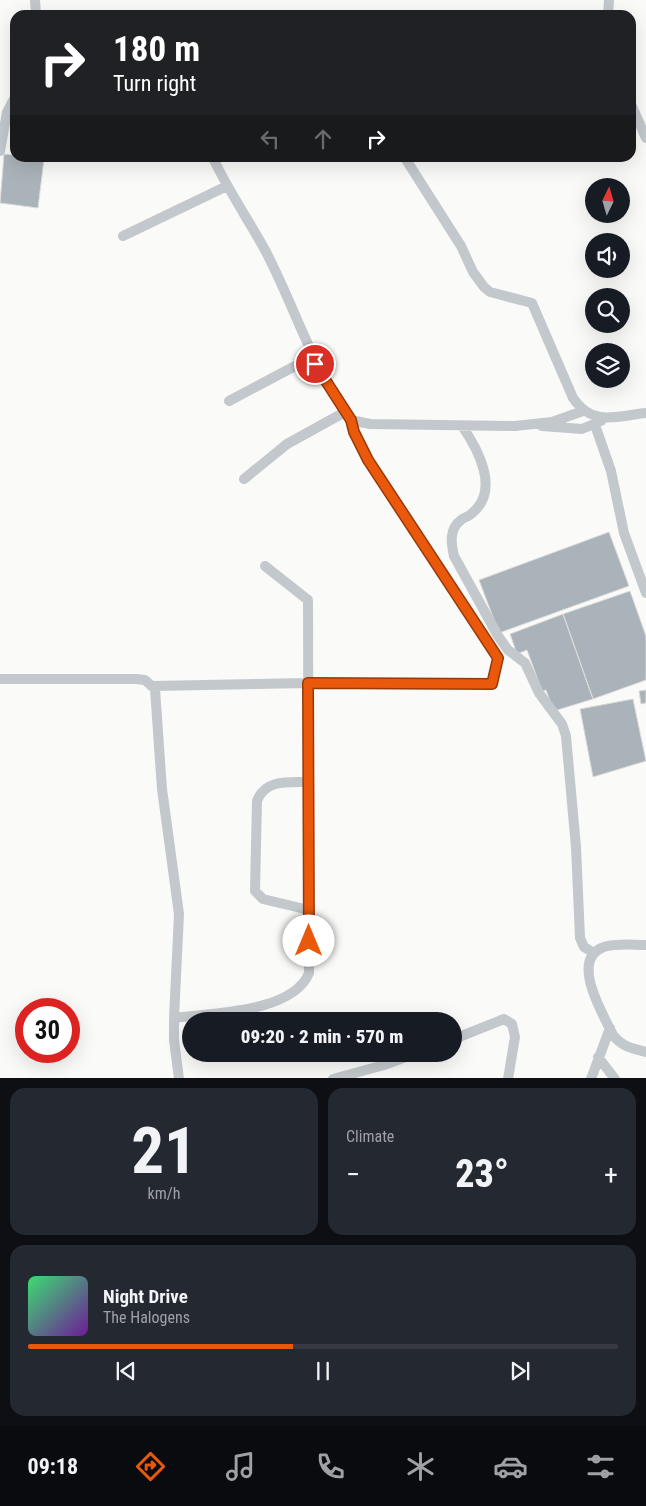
<!DOCTYPE html>
<meta charset="utf-8">
<style>
:root{--surface:#171b24;--page:#242831;--text:#f1f3f6;--muted:#9ea1a6;--line:#363941;--accent:#ea580c}
body{margin:0;font-family:"Roboto Condensed",sans-serif;background:var(--page);color:var(--text);height:100vh;display:flex;flex-direction:column;font-size:19px;white-space:nowrap}
*{box-sizing:border-box;margin:0}
p{font-size:16px;color:var(--muted)}
.icon{flex:none;width:28px;height:28px;fill:none;stroke:currentColor;stroke-width:2;stroke-linecap:round;stroke-linejoin:round}
.map{position:relative;height:1078px;overflow:hidden}
.side{display:flex;flex-direction:column;gap:10px;padding:10px;background:#0d0f14;flex:1}
.side>*{flex:none}
.banner{position:absolute;left:10px;top:10px;width:626px;height:152px;border-radius:15px;box-shadow:0 5px 20px #0002;background:#202124;color:#fff;overflow:hidden}
.needle{width:32px;rotate:5deg}
.controls{position:absolute;left:585px;top:178px;display:grid;gap:10px}
.controls a{display:grid;place-items:center;width:45px;height:45px;border-radius:50%;background:var(--surface);box-shadow:0 5px 20px #0002;font-size:25px}
.speed{position:absolute;left:15px;top:998px;display:flex;gap:10px;font-size:25px;font-weight:700;text-align:center}
.speed>*{display:grid;place-content:center;width:65px;height:65px;border-radius:50%;background:var(--surface);box-shadow:0 5px 20px #0002;line-height:1}
.speed .limit{border:8px solid #d22;background:#fff;color:#111}
.pin{position:absolute;display:grid;place-items:center;width:42px;height:42px;color:#fff;margin:-21px;border:2px solid #fff;border-radius:50%;box-shadow:0 1px 5px #0007}
.me{position:absolute;width:55px;margin:-28px;rotate:0deg;stroke-linejoin:round;filter:drop-shadow(0 0 4px #0008)}
.turn{display:flex;align-items:center;gap:18px;height:105px;padding:0 20px;font-size:22px}
.turn .icon{width:65px;height:65px;stroke-width:2.5}
.turn b{display:block;font-size:35px;line-height:42px}
.lanes{display:flex;align-items:center;height:48px;padding:0 20px;background:#0003;justify-content:center;gap:25px;direction:ltr}
.lanes .off{opacity:.35}
.big{font-size:38px;font-weight:800;line-height:1.1}
.side .widget{flex:1;display:flex;flex-direction:column;justify-content:center;gap:8px;min-width:0;padding:0 18px;border-radius:15px;background:var(--page)}
.side .dial{align-items:center;gap:0}
.dial b{font-size:65px;line-height:1}
.song{display:flex;align-items:center;gap:15px}
.cover{width:60px;height:60px;border-radius:8px;background:linear-gradient(135deg,hsl(140 70% 55%),hsl(280 70% 35%))}
.played{height:5px;border-radius:2px;background:linear-gradient(90deg,var(--accent) 45%,var(--line) 45%)}
.keys{display:flex;justify-content:space-around;direction:ltr}
.heat{display:flex;justify-content:space-between;align-items:center;font-size:28px;direction:ltr}
.side .tiles{flex:1;display:grid;gap:10px;grid-template-columns:1fr 1fr}
.widget:last-child{grid-column:span 2}
.trip{position:absolute;left:182px;top:1012px;width:280px;height:50px;border-radius:25px;background:var(--surface);box-shadow:0 5px 20px #0002;font-weight:800;line-height:50px;text-align:center}
.tab-bar{display:flex;height:80px;justify-content:space-around;align-items:center;background:#090b0e;color:var(--muted)}
.tab-bar .icon{width:35px;height:35px}
.tab-bar .active{color:var(--accent)}
.tab-bar b{font-size:22px;color:var(--text)}
.map>svg:first-child{display:block}
.building{fill:#aab3b9;stroke:#dcdcda}
.lines{fill:none;stroke-linecap:round;stroke-linejoin:round}
.minor{stroke:#c3c8cc;stroke-width:10}
.route-casing{stroke:#983908;stroke-width:12}
.route{stroke:#ea580c;stroke-width:9}
</style>
<div class="map">
<svg width="646" height="1079" viewBox="0 0 646 1079">
<rect width="100%" height="100%" fill="#fafaf8"/>
<path class="building" d="M4 154 15 155V158L44 159 38 208 0 203Z
M609 532 629 586 499 633 479 580Z
M630 591 646 636V680L593 699 563 614Z
M563 614 593 699 554 711 546 690 542 691 527 650 517 654 510 634Z
M646 690V703L641 704 639 691Z
M633 699 646 761 593 777 580 709Z"/>
<g class="lines">
<path class="minor" d="M35 0 36 15
M608 15 609 0
M631 104 646 138
M0 151 7 112 15 97
M213 158C228 190 248 219 265 250 295 307 312 368 351 420L370 424 515 426 552 422 583 411
M405 158 461 246 473 272 484 287 490 292 532 303 573 398C593 427 616 416 646 413
M123 236 227 186
M229 401 312 357
M595 425 611 471 624 533 646 593
M462 426C478 449 501 491 471 514 468 517 464 517 461 520 449 529 451 543 454 556L498 636 508 650 525 663 539 693 562 724 566 736 576 847 580 938 584 947 594 953
M542 426 582 429 601 421
M244 479 287 444 345 412
M0 679H136L145 680 155 689 162 789 179 914 174 1018V1040L179 1079
M153 686 308 683 493 684 498 658 368 460 354 432 351 420
M309 910 263 899 255 891 257 801C265 779 289 782 309 782
M646 945C633 945 616 943 604 947 569 959 603 1014 613 1035 622 1047 632 1048 646 1052
M174 1018C211 1013 293 1013 309 973L308 600 265 566
M454 1039 504 1019 512 1024 515 1037 508 1079
M598 1057 615 1079
M333 1079 384 1065 414 1054
M591 1079 610 1028"/>
</g>
<g class="lines">
<defs>
<path id="route" d="M309 941 308 683 492 684 498 658 368 460 354 432 351 420 315 364"/>
</defs>
<use href="#route" class="route-casing"/>
<use href="#route" class="route"/>
</g>
</svg>
<div class="controls">
<a><svg class="needle" viewBox="-14 -14 28 28"><path d="M0-13l5 13h-10z" fill="#e53935"/><path d="M0 13l5-13h-10z" fill="#9ea1a6"/></svg></a>
<a><svg class="icon" aria-label="sound" viewBox="0 0 24 24"><path d="M4 9h4l5-4v14l-5-4H4zM17 9q2 3 0 6"/></svg></a>
<a><svg class="icon" aria-label="search" viewBox="0 0 24 24"><circle cx="10" cy="10" r="6"/><path d="M15 15l6 6"/></svg></a>
<a><svg class="icon" aria-label="layers" viewBox="0 0 24 24"><path d="M12 4l9 5-9 5-9-5zM3 14l9 5 9-5"/></svg></a>
</div>
<div class="speed"><div class="limit">30</div></div>
<div class="pin" style="left:315px;top:364px;background:#d93025"><svg class="icon" aria-label="arrive" viewBox="0 0 24 24"><path d="M6 21V4h12l-3 4 3 4H6"/></svg></div>
<svg class="me" style="left:309px;top:941px" viewBox="-20 -20 40 40"><circle r="19" fill="#fff"/><path d="M0-13L10 11 0 6-10 11z" fill="#ea580c"/></svg>
<div class="trip">09:20 · 2 min · 570 m</div>
<div class="banner">
<div class="turn"><svg class="icon" aria-label="right" viewBox="0 0 24 24"><path d="M7 20v-9h11M14 6l5 5-5 5"/></svg><div><b>180 m</b>Turn right</div></div>
<div class="lanes"><svg class="icon off" aria-label="left" viewBox="0 0 24 24"><path d="M17 20v-9H6M10 6l-5 5 5 5"/></svg><svg class="icon off" aria-label="ahead" viewBox="0 0 24 24"><path d="M12 20V5M6 11l6-6 6 6"/></svg><svg class="icon" aria-label="right" viewBox="0 0 24 24"><path d="M7 20v-9h11M14 6l5 5-5 5"/></svg></div>
</div>
</div>
<section class="side">
<div class="tiles">
<div class="widget dial"><b>21</b><p>km/h</p></div>
<div class="widget"><p>Climate</p>
<div class="heat"><a>−</a><b class="big">23°</b><a>+</a></div>
</div>
<div class="widget">
<div class="song"><i class="cover"></i><div><b>Night Drive</b><p>The Halogens</p></div></div>
<div class="played"></div>
<div class="keys"><svg class="icon" aria-label="previous" viewBox="0 0 24 24"><path d="M18 5L8 12l10 7zM5 5v14"/></svg><svg class="icon" aria-label="pause" viewBox="0 0 24 24"><path d="M8 5v14M16 5v14"/></svg><svg class="icon" aria-label="next" viewBox="0 0 24 24"><path d="M6 5l10 7-10 7zM19 5v14"/></svg></div>
</div>
</div>
</section>
<nav class="tab-bar">
<b>09:18</b>
<svg class="icon active" aria-label="directions" viewBox="0 0 24 24"><path d="M12 3l9 9-9 9-9-9zM9 14v-3h6M13 9l2 2-2 2"/></svg>
<svg class="icon" aria-label="music" viewBox="0 0 24 24"><path d="M9 18V5l10-2v13"/><circle cx="6" cy="18" r="3"/><circle cx="16" cy="16" r="3"/></svg>
<svg class="icon" aria-label="phone" viewBox="0 0 24 24"><path d="M5 4h4l2 5-3 2q2 4 5 5l2-3 5 2v4C11 20 4 13 5 4z"/></svg>
<svg class="icon" aria-label="climate" viewBox="0 0 24 24"><path d="M12 3v18M4 7l16 10M4 17L20 7"/></svg>
<svg class="icon" aria-label="car" viewBox="0 0 24 24"><path d="M5 17H2v-5l4-1 3-4h7l3 4 3 1v5h-3M9 17h6M6 11h13"/><circle cx="7" cy="17" r="2"/><circle cx="17" cy="17" r="2"/></svg>
<svg class="icon" aria-label="filters" viewBox="0 0 24 24"><path d="M4 7h16M4 17h16"/><circle cx="9" cy="7" r="2"/><circle cx="15" cy="17" r="2"/></svg>
</nav>
